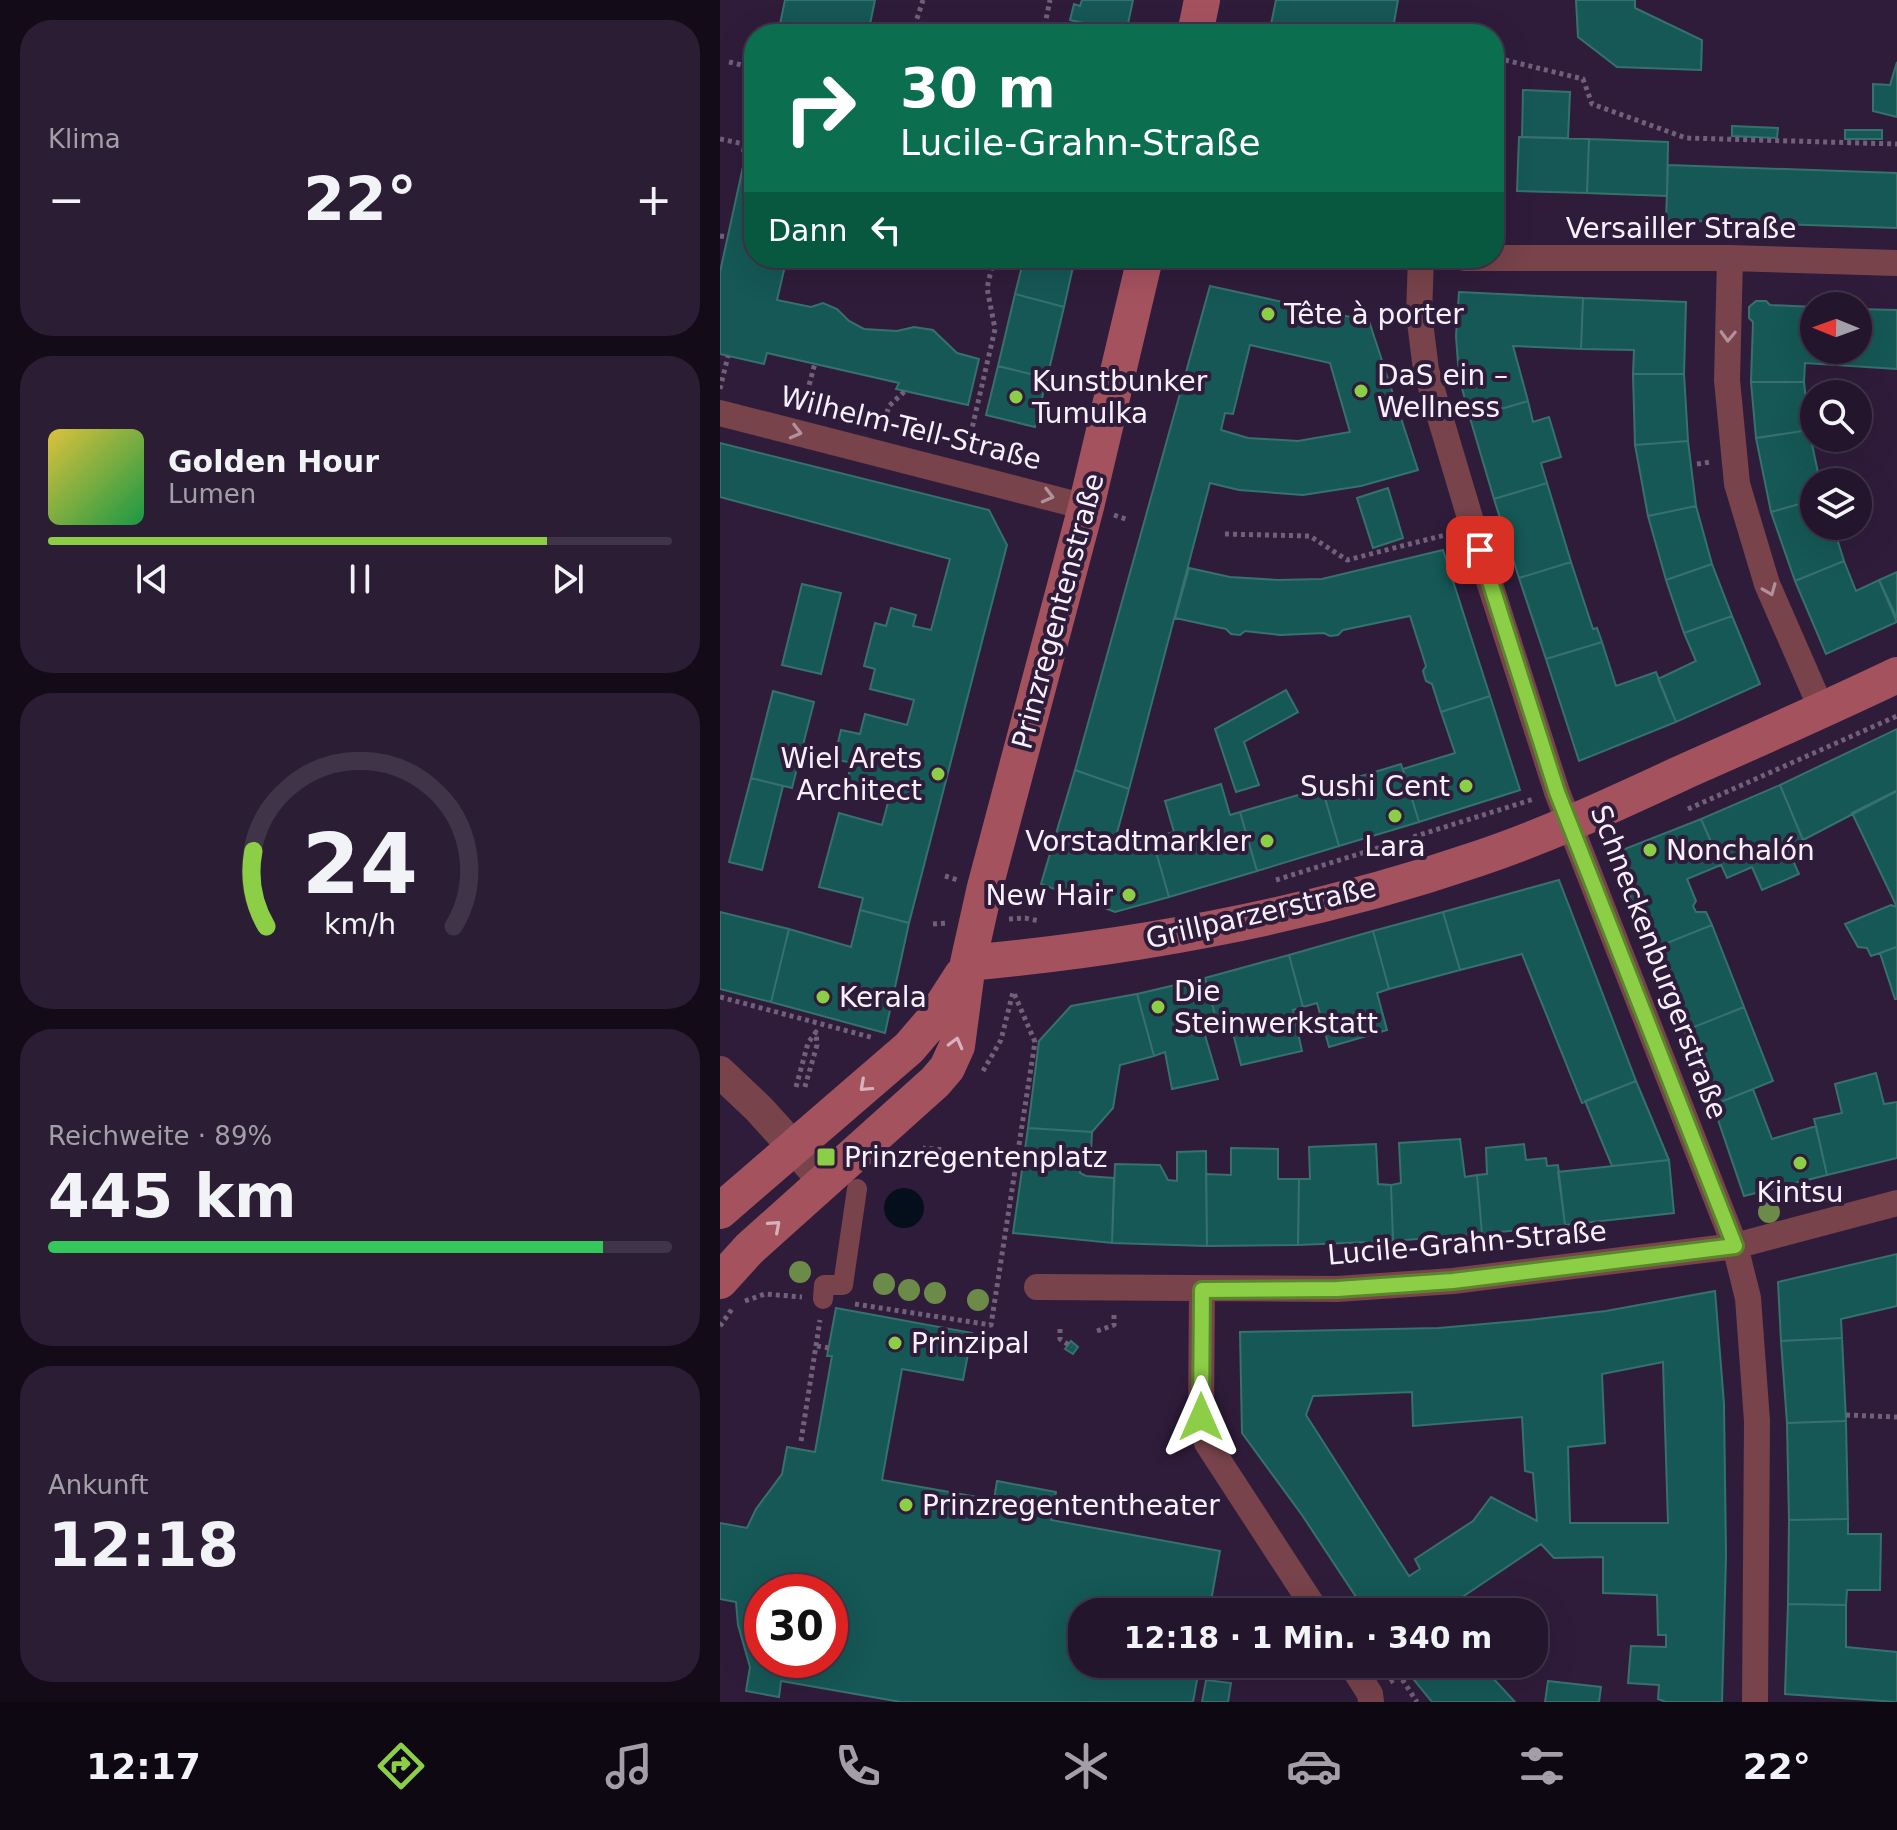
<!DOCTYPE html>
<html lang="de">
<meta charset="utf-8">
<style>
:root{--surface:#23152c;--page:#2b1e34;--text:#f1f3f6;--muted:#a39fa9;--line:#403448;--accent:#8cce45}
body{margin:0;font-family:"DejaVu Sans",sans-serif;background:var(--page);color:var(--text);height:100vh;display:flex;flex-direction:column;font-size:30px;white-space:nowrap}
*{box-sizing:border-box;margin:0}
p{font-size:26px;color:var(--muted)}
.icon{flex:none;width:44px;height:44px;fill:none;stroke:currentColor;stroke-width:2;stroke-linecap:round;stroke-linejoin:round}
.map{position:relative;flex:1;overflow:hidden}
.drawer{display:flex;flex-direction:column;gap:20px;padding:20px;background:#130c18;width:720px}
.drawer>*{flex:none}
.banner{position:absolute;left:24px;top:24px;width:760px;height:244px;border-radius:32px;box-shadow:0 8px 32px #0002,0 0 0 2px var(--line);background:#0b6e4f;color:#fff;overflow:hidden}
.needle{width:52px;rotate:271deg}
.fabs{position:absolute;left:1080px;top:292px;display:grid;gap:16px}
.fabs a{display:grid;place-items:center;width:72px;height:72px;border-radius:50%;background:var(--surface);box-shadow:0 8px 32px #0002,0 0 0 2px var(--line);font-size:40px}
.speed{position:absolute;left:24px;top:1574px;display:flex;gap:16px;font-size:40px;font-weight:700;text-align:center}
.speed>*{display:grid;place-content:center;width:104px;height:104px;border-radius:50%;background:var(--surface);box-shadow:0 8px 32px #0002,0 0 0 2px var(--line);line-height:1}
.speed .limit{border:12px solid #d22;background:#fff;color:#111}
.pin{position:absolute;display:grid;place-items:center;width:68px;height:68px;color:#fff;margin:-34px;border-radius:16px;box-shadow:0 4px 12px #0006}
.me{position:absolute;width:88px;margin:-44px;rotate:0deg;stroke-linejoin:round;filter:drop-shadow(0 0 6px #0008)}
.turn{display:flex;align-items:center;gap:28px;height:168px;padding:0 24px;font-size:36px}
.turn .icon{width:104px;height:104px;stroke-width:2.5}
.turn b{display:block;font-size:56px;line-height:68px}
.then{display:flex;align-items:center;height:76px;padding:0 24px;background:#0003;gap:16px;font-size:30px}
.big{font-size:60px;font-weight:700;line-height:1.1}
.drawer .card{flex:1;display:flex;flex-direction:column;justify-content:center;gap:12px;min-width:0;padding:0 28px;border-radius:32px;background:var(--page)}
.drawer .dial{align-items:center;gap:0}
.dial svg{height:208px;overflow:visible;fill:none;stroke:var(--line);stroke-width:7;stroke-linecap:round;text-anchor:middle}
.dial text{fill:var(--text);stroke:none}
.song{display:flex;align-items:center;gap:24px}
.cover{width:96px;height:96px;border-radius:12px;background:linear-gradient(135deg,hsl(50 70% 55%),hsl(140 70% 35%))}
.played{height:8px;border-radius:4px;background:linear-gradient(90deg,var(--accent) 80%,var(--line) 80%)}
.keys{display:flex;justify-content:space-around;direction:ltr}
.heat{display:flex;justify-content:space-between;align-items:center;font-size:44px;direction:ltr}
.charge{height:12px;border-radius:6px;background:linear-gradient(90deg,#34c759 89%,var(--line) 0)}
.trip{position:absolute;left:348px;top:1598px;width:480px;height:80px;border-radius:32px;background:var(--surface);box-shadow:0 8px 32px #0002,0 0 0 2px var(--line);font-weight:700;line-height:80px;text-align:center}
.tab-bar{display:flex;height:128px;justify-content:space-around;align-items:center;background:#0e0812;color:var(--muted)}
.tab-bar .icon{width:56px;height:56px}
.tab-bar .selected{color:var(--accent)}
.tab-bar b{font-size:36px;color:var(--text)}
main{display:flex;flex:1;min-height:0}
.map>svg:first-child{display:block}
.water{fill:#050f1c}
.building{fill:#155855;stroke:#37716e;stroke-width:2;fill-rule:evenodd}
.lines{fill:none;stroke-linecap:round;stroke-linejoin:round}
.path{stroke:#706079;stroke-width:5;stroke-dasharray:4 4;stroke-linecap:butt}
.pedestrian{stroke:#78434b;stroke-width:20}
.minor{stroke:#78434b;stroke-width:26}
.tertiary{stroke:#78434b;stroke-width:32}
.secondary{stroke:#a5525f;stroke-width:36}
.tree{fill:#6c8b48}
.oneway{stroke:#b2919b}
.oneway2{stroke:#d7b1be}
.route-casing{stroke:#5b862d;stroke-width:20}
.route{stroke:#8cce45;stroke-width:14}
.poi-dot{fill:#8cce45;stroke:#2f1c3b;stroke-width:3}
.labels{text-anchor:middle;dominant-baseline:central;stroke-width:8;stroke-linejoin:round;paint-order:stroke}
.street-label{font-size:28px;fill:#f8f1fd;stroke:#2f1c3b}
.poi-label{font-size:28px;fill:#f8f1fd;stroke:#2f1c3b;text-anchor:start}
</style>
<main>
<section class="drawer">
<div class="card"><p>Klima</p>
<div class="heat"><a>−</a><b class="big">22°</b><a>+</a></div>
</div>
<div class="card">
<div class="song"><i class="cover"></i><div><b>Golden Hour</b><p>Lumen</p></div></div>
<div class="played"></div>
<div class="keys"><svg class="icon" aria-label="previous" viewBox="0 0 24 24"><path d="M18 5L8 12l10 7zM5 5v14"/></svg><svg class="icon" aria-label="pause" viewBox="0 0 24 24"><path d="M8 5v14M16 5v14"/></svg><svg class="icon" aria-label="next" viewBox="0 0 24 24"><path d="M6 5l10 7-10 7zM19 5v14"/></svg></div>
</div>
<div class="card dial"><svg viewBox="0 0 100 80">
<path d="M14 69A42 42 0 1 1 86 69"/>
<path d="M14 69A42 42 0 0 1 9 40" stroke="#8cce45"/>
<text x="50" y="56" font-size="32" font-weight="700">24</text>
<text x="50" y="72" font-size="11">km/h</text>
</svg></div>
<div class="card"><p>Reichweite · 89%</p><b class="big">445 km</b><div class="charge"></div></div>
<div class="card"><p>Ankunft</p><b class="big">12:18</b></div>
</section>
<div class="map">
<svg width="1177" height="1702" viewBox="0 0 1177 1702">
<rect width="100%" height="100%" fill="#2f1c3b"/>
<path class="water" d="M164 1208a20 20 0 1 1 40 0a20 20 0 1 1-40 0Z"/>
<path class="building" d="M65 0H155L148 34H58Z
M362 0H413L406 33 350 20 354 4 360 6Z
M556 0H678L672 34H549Z
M856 0H915V8L982 40 981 70 897 67 858 37Z
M357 22 406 33V34H354Z
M1177 62V117L1153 111V84L1170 85Z
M803 90 850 92 848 138 802 137Z
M34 96V258H71L64 270 57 300 91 307 103 303 117 309 129 321 144 329 177 331 194 327 213 330 237 353 259 359 248 405 176 389 179 383 47 353 44 364 0 354V272L26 153 22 151Z
M1012 126 1058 128 1057 138 1012 136Z
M1125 130H1162V139H1125Z
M799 137 869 139 867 193 797 191Z
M869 139 948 142 947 196 867 193Z
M948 165 1177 173V228L946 220Z
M243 258H266L267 261 246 267Z
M304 258H355L344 307 295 294Z
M490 286 649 321 698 470 641 486 583 495 519 490 490 483 409 789 355 770ZM530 345 610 363 630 432 578 441 528 438 501 430 505 413 513 414Z
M739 292 863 298 861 349 793 346 808 401 750 418 739 377 736 336Z
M295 294 344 307 327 378 278 366Z
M863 298 966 302 964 374H913L914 350 861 349Z
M1036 301H1046L1050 305 1094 307V350H1138V309L1177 310V369L1085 363 1084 382H1031L1033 322 1029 318V307Z
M278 366 327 378 315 427 266 415Z
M913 374H964L968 441 915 445Z
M1031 382H1084L1089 430 1036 438Z
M808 401 813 422 829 417 841 457 821 463 827 483 774 499 750 418Z
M1089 430 1100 482H1094V500L1051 512 1036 438Z
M968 441 976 506 928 516 915 445Z
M0 443 269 510 287 545 189 923 140 910 143 898 99 887 119 813 162 825 169 799 125 787 132 763 114 759 121 730 140 734 145 714 187 725 194 700 150 689 155 669 144 666 155 623 166 626 171 608 196 615 193 626 211 630 230 559 0 497Z
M827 483 851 562 799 578 774 499Z
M668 488 683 538 653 548 637 498Z
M1094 500V526H1113L1124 561 1075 581 1051 512Z
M976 506 992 564 946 580 928 516Z
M723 550 770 696 721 712 712 684 706 681 703 671 706 666 690 616 623 630 618 635 610 636 604 633 560 635 525 631 520 635 511 634 506 629 455 618 469 568 510 577 558 580 602 579Z
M1124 561 1136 591 1159 580 1177 622 1106 654 1075 581Z
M851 562 873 629 877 628 882 642 826 659 799 578Z
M992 564 1012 616 964 633 946 580Z
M1177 572V618L1159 580Z
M82 584 121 593 101 674 62 665Z
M1012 616 1040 684 956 722 938 679 976 661 964 633Z
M882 642 896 686 936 672 956 722 859 761 826 659Z
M566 690 578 712 524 742 539 785 516 792 495 729Z
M53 691 94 702 72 788 31 778Z
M770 696 800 790 699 822 683 769 735 753 721 712Z
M1177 729V791L1083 840 1060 785Z
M681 764 699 822 619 846 602 788Z
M355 770 409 789 392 851 432 838 449 897 395 912 321 884Z
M31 778 63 786 42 870 9 862Z
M501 784 510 815 520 812 537 871 449 897 432 838 454 832 445 801Z
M1060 785 1083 840 1067 847 1079 874 1042 890 1032 867 1007 878 981 819Z
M602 788 619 846 537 871 520 812Z
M1176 791 1177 794V907L1132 813Z
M981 819 1001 865 967 879 976 901 973 906 976 912H986L992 925 932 949 892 854Z
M839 880 916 1081 862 1103 802 954 740 970 723 912Z
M1171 905 1177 907V947L1151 956 1147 948 1138 947 1125 924Z
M140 910 189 923 165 1033 51 1002 69 929 131 947Z
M0 912 69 929 51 1002 0 989Z
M723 912 740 970 669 989 653 931Z
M992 925 1024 1007 964 1031 932 949Z
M653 931 669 989 657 993 667 1030 609 1047 597 1003 583 1007 569 955Z
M1177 947V999H1175L1160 953Z
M569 955 583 1007 573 1010 582 1051 521 1065 511 1025 499 1029 485 978Z
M485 978 499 1029 484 1032 498 1079 452 1089 445 1052 434 1056 417 994Z
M417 994 434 1056 400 1065 393 1108 372 1132 308 1128 319 1041 351 1006Z
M1024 1007 1053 1081 993 1105 964 1031Z
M1156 1073 1164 1104 1177 1102V1158L1107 1175 1094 1119 1122 1113 1115 1084Z
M916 1081 949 1160 892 1166 865 1101Z
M1033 1089 1052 1139 1096 1126 1107 1175 1024 1196 993 1105Z
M308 1128 372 1132 371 1152 360 1162V1173L366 1176 394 1178 392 1243 293 1233Z
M740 1139 745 1177 757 1175 762 1234 673 1241 671 1185 681 1183 679 1143Z
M656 1144 658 1184 671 1185 673 1241 578 1245 579 1179H590L589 1147Z
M804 1144 806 1160 826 1158 827 1166 838 1165 845 1225 762 1234 757 1175 767 1174 766 1148Z
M511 1148 558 1149V1179H579L578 1245 487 1246 486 1174 511 1175Z
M486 1151 487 1246 392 1243 395 1164 440 1165 448 1180 457 1181V1152Z
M949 1160 954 1213 845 1225 838 1172Z
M1177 1254V1306L1121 1319 1122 1338 1061 1341 1058 1282Z
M995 1291 1004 1404 1006 1556 1002 1702H946L938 1699 939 1685 908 1683 911 1646 946 1647V1635H938L937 1595 883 1593V1557L834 1558 821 1544 729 1606 723 1599 710 1610 712 1612H646L582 1515 522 1433 520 1332 719 1328 809 1320 886 1311ZM943 1362 948 1523H850L848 1447 885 1443 882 1374ZM692 1392 693 1426 802 1417 805 1471 813 1473 817 1521 771 1497 753 1521 695 1559 700 1569 689 1576 586 1415 593 1396Z
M116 1308 252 1333 243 1380 182 1369 162 1480 274 1500 277 1481 336 1492 331 1520 500 1551 489 1612H362V1664H480L473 1702H181L61 1681 59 1697 26 1691 30 1667 18 1625 16 1602 0 1599V1523L27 1528 36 1509 62 1474 67 1447 95 1452 112 1356H107ZM42 1592H110V1660H42Z
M1122 1338 1126 1421 1067 1423 1061 1341Z
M351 1341 358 1347 353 1354 345 1349Z
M1126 1421 1128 1519 1069 1520 1067 1423Z
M1128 1519V1534H1161L1160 1590H1127L1126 1605 1068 1604 1069 1520Z
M1068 1604 1126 1605V1647L1177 1652V1702L1065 1694Z
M681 1664H760L795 1702H712Z
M486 1680 511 1683 508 1702H482Z
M828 1681 881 1687 879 1702H825Z"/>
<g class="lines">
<path class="path" d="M192 34 203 0
M323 34 330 0
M785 60 863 79 872 104 966 138 1177 144
M9 62 34 68
M0 139 24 144
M0 236 7 237
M0 389 8 356
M83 408 95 363
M162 428 169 406 185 391
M247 450 275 329 267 288 274 258
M977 464 991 462
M394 515 406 519
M505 534 590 536 627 560 729 534
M968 809 1177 716
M225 876 238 880
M556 880 814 799
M289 919 305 918 319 921
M213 924 227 923
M0 997 154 1038
M263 1071 281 1040 293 992
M76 1087 88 1043 96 1032 97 1045 84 1090
M203 1158 249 1161 259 1158 249 1152 203 1148
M259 1158 297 1161
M25 1301 45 1294 82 1297
M135 1304 271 1325 315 1042 293 991
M0 1326 12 1309
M340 1329V1339L352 1347
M377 1331 394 1325V1314
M97 1346 109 1348
M1126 1415 1177 1417
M81 1441 100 1320
M670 1682 680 1676 697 1702"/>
<path class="pedestrian" d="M103 1299 104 1285H123L137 1189"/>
<path class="minor" d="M701 258 699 314 706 370 767 575 837 792 1015 1246 1028 1298 1037 1421 1035 1702
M745 258H1010L1177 263
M1010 258 1007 380 1017 484 1047 584 1102 710
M0 413 366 507
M317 1287 617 1289 733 1281 1015 1246 1177 1203
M482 1290 481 1417 487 1443 597 1612
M631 1664 650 1694 651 1702"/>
<path class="tertiary" d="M0 1072 39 1109 105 1182"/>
<path class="secondary" d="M475 34 482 0
M248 963C420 947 593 915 757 859 829 835 899 802 968 770 1038 739 1108 708 1177 675
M0 1211 189 1048 213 1020 242 975
M0 1281 29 1249 215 1082 227 1068 237 1046 248 963 265 887 366 507 425 258"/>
</g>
<g class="tree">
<circle cx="1049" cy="1212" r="11"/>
<circle cx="80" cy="1272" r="11"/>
<circle cx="164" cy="1284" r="11"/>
<circle cx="189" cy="1290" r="11"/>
<circle cx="215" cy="1293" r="11"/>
<circle cx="258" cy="1300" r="11"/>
</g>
<defs><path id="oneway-chevron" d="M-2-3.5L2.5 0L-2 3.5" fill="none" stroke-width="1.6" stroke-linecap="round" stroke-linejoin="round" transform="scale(2)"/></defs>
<g class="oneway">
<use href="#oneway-chevron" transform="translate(1008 336) rotate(92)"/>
<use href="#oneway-chevron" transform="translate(76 432) rotate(14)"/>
<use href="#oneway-chevron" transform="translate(328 496) rotate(15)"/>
<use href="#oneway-chevron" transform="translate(1050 590) rotate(68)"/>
</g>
<g class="oneway2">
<use href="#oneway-chevron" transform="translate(236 1043) rotate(-75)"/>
<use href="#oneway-chevron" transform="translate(145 1086) rotate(138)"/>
<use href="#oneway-chevron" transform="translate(55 1226) rotate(-41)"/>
</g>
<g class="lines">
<defs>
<path id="route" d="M481 1417 482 1290 617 1289 733 1281 1015 1246 837 792 760 550"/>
</defs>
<use href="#route" class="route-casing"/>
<use href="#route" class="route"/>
</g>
<g class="poi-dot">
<circle cx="548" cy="314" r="8"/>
<circle cx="641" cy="391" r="8"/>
<circle cx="296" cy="397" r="8"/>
<circle cx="218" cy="774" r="8"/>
<circle cx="746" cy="786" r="8"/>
<circle cx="675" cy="816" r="8"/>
<circle cx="547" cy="841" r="8"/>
<circle cx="930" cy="850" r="8"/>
<circle cx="409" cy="895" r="8"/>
<circle cx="103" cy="997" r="8"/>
<circle cx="438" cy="1007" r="8"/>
<rect x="96" y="1147" width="20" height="20" rx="4"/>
<circle cx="1080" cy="1163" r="8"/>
<circle cx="175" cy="1343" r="8"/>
<circle cx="186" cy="1505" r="8"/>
</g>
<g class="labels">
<g class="street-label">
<text x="961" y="228">Versailler Straße</text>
<text transform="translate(191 428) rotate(14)">Wilhelm-Tell-Straße</text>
<text transform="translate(338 611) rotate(-75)">Prinzregentenstraße</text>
<text transform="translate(541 913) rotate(-13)">Grillparzerstraße</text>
<text transform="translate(939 962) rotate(69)">Schneckenburgerstraße</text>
<text transform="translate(747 1243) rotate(-5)">Lucile-Grahn-Straße</text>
</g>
<g class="poi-label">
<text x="564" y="314">Tête à porter</text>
<text x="657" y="375">DaS ein –<tspan x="657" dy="32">Wellness</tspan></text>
<text x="312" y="381">Kunstbunker<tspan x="312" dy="32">Tumulka</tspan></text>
<text x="202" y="758" text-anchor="end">Wiel Arets<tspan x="202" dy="32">Architect</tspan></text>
<text x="730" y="786" text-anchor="end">Sushi Cent</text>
<text x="531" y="841" text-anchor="end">Vorstadtmarkler</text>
<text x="675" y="846" text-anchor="middle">Lara</text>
<text x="946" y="850">Nonchalón</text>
<text x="393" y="895" text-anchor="end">New Hair</text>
<text x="454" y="991">Die<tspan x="454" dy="32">Steinwerkstatt</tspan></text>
<text x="119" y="997">Kerala</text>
<text x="124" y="1157">Prinzregentenplatz</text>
<text x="1080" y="1192" text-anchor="middle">Kintsu</text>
<text x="191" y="1343">Prinzipal</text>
<text x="202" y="1505">Prinzregententheater</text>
</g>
</g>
</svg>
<div class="fabs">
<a><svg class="needle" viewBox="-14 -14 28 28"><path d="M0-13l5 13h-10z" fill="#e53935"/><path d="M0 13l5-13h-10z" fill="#a39fa9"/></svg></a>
<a><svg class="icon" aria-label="search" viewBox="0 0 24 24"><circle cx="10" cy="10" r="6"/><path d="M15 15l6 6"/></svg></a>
<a><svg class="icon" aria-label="layers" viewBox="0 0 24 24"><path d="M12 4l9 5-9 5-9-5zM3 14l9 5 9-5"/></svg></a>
</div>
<div class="speed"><div class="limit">30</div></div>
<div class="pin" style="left:760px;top:550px;background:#d93025"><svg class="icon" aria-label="arrive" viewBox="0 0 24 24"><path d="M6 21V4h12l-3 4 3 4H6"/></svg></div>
<svg class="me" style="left:481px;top:1417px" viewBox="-20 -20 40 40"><path d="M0-17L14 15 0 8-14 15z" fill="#8cce45" stroke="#fff" stroke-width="4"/></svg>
<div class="trip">12:18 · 1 Min. · 340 m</div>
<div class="banner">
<div class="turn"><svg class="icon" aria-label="right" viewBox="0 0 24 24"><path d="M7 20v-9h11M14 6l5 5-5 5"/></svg><div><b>30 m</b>Lucile-Grahn-Straße</div></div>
<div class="then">Dann<svg class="icon" aria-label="left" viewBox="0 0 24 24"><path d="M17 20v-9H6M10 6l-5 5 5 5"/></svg></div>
</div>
</div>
</main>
<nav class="tab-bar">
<b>12:17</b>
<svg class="icon selected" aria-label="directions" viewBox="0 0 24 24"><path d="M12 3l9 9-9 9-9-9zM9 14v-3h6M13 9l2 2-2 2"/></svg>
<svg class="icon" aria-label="music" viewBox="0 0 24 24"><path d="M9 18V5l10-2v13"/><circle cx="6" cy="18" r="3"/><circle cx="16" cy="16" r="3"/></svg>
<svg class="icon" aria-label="phone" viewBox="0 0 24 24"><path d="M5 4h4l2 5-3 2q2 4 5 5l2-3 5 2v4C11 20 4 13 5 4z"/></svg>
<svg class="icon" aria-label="climate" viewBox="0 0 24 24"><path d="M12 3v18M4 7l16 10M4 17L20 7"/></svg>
<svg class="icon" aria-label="car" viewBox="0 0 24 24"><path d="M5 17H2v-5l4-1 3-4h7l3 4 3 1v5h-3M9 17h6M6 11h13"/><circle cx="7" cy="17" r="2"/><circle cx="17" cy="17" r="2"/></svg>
<svg class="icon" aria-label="filters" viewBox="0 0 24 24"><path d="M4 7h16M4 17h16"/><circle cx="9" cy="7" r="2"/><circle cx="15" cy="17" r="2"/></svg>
<b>22°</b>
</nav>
